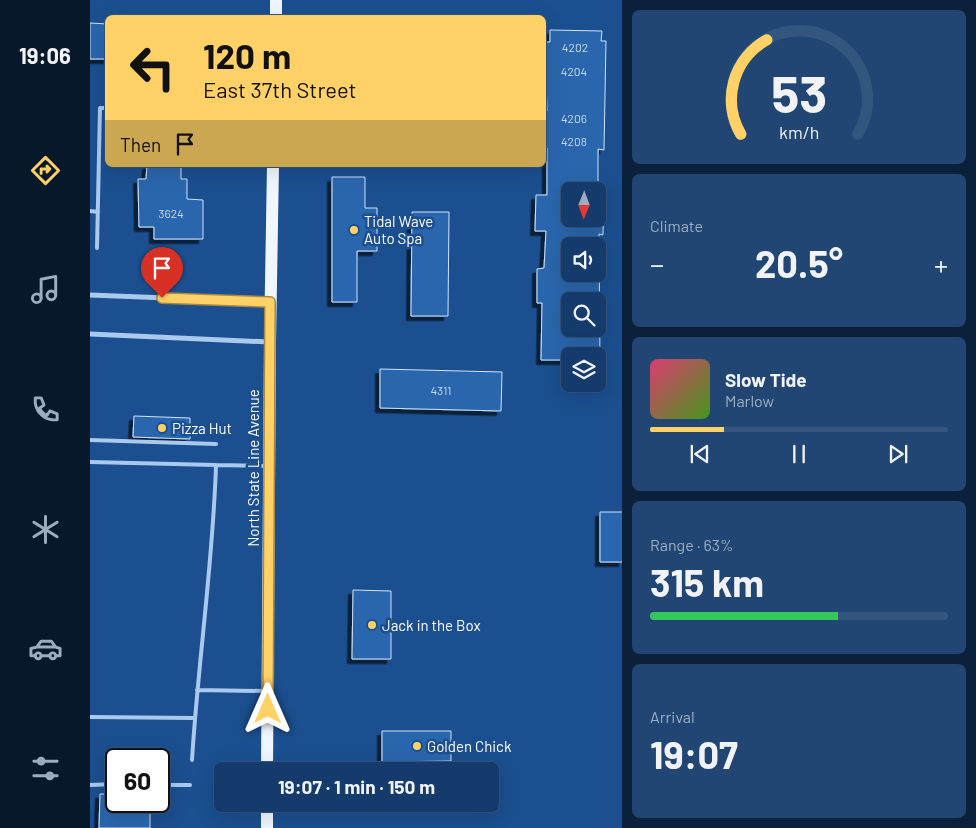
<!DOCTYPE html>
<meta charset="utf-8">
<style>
:root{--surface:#143b6b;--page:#214673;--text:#f1f3f6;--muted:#9dadc1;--line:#33557e;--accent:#ffd166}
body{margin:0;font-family:Barlow,sans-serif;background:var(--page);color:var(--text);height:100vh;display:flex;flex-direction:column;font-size:19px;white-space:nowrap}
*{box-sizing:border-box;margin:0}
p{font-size:16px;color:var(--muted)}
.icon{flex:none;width:28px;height:28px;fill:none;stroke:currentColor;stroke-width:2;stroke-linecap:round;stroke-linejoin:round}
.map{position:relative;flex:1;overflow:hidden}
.sheet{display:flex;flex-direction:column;gap:10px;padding:10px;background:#0b203b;width:354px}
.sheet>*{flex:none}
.banner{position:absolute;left:15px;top:15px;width:441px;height:152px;border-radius:8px;box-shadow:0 5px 20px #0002,0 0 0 1px var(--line);background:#ffd166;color:#111;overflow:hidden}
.needle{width:32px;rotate:181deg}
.fabs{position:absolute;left:471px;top:182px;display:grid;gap:10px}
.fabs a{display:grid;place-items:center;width:45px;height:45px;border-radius:8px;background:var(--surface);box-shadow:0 5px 20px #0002,0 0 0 1px var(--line);font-size:25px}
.speed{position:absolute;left:15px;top:748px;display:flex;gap:10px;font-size:25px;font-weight:700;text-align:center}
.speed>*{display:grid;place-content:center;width:65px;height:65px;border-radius:50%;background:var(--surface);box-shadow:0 5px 20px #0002,0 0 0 1px var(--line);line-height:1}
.speed .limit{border:2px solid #111;border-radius:8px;background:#fff;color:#111}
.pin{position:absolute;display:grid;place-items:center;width:42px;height:42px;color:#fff;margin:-51px -21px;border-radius:50% 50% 50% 0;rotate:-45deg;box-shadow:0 0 5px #0007}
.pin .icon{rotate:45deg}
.me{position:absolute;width:55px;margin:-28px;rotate:0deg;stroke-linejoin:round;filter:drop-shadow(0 0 4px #0008)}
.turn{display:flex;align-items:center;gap:18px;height:105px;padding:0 15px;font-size:22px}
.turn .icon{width:65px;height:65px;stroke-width:2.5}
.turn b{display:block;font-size:35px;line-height:42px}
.then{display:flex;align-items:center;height:48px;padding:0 15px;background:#0003;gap:10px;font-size:19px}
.big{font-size:38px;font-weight:700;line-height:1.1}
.sheet .tile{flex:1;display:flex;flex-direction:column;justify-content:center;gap:8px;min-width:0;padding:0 18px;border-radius:8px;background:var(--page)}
.sheet .dial{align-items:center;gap:0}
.dial svg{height:130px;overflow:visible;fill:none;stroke:var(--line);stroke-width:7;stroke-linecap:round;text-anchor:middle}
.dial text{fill:var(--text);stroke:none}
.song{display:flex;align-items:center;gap:15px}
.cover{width:60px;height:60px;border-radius:8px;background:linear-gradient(135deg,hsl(340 70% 55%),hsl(100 70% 35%))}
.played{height:5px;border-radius:2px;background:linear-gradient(90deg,var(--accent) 25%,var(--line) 25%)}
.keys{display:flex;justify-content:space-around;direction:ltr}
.heat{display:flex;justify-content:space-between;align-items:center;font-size:28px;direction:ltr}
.charge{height:8px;border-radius:4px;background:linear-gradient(90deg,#34c759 63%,var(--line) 0)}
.trip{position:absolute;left:124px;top:762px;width:285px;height:50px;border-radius:8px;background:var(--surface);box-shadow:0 5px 20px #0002,0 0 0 1px var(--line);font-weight:700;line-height:50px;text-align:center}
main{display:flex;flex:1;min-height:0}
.tabs{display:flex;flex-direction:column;width:90px;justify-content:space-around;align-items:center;background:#08182b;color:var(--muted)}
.tabs .icon{width:35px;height:35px}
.tabs .active{color:var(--accent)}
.tabs b{font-size:22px;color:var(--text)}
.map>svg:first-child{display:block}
.building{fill:#2a66ad;stroke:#cfe3fa;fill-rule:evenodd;filter:url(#shadow)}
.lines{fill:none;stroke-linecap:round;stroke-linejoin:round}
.service{stroke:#a9c9ee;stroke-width:4}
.minor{stroke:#a9c9ee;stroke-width:5}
.primary{stroke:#f0f6ff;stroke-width:12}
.route-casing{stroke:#a68842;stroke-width:12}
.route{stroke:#ffd166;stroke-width:9}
.poi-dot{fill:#ffd166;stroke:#1b4f8f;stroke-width:2}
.labels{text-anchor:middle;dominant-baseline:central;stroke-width:5;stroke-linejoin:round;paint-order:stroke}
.number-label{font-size:12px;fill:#cad9ea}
.poi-label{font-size:15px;fill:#fff;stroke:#1b4f8f;text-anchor:start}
.street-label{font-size:15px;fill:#fff;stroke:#1b4f8f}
</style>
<main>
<nav class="tabs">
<b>19:06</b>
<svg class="icon active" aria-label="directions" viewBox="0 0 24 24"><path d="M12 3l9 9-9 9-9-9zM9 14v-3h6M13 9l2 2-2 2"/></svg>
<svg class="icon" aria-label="music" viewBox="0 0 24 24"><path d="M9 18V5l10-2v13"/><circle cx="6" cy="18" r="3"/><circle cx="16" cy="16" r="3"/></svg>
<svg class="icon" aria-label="phone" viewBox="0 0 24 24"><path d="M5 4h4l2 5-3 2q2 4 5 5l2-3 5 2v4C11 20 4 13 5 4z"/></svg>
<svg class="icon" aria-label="climate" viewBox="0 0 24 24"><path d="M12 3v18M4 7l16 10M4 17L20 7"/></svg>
<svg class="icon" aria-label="car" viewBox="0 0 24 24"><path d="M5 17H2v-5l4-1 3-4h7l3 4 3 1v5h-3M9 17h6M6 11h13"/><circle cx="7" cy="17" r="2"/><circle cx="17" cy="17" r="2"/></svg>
<svg class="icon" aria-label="filters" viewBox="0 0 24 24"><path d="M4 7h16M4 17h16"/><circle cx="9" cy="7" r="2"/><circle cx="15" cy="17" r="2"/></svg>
</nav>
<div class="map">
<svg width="533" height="828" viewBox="0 0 533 828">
<defs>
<filter id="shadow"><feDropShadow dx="-4.5" dy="4.5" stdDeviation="0" flood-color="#0009"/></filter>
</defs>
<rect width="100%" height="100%" fill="#1b4f8f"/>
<path class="building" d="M0 23 18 24V59H0Z
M460 30 512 31 511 41H516L514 150 508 149V195H514L513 235 509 234 510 361H508V356H480V360H451L452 303H447V269L454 268 456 231H445L446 195H457V148H454V112L457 111 456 76H454V42H460ZM480 191H508V219H480ZM480 246H508V274H480ZM480 301H508V329H480Z
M57 165H91V179H97V199L113 200V239H64V227H49L48 179H56Z
M242 177H275V208H287V251H267V302H242Z
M322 212H359L358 316H321Z
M290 369 412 372 411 411 290 408Z
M44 416 100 418V439L43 437Z
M510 512H533V562H510Z
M263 590 301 591V659H262Z
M292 731H361V761L292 762Z
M10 794H26V801H60V828H9Z"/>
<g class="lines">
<path class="service" d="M0 211 8 212
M7 248 10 108H18
M0 440 126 444
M0 462 126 465C123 564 108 662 102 760
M126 465 177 466
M107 690 174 691
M0 717 104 718
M0 785 26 784
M69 785H100"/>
<path class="minor" d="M0 295 180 302
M0 334 179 342"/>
<path class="primary" d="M186 18V0
M177 771 180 342 183 165
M177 828V804"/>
</g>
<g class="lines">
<defs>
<path id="route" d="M72 298 180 302 178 709"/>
</defs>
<use href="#route" class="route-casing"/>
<use href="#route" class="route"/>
</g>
<g class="poi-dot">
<circle cx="264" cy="230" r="5"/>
<circle cx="72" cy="428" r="5"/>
<circle cx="282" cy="625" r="5"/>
<circle cx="327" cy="746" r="5"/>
</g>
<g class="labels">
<g class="number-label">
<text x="485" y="47">4202</text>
<text x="484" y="71">4204</text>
<text x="484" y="118">4206</text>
<text x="484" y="141">4208</text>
<text x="81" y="213">3624</text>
<text x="351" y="390">4311</text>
</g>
<g class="poi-label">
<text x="274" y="221">Tidal Wave<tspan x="274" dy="17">Auto Spa</tspan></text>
<text x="82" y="428">Pizza Hut</text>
<text x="292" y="625">Jack in the Box</text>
<text x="337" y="746">Golden Chick</text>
</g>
<g class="street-label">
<text transform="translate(163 468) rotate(-90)">North State Line Avenue</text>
</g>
</g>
</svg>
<div class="fabs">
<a><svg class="needle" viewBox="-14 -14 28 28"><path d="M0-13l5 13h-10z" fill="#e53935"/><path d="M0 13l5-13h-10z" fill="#9dadc1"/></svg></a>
<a><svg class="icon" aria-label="sound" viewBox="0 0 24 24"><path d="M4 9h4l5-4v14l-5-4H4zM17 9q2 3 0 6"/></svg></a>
<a><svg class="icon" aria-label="search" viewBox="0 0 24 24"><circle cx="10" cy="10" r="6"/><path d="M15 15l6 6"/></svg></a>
<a><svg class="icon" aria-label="layers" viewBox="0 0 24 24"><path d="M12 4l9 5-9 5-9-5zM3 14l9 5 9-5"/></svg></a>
</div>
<div class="speed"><div class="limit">60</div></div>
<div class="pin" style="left:72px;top:298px;background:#d93025"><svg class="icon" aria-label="arrive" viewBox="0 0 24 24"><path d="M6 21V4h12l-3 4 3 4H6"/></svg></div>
<svg class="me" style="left:178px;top:709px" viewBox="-20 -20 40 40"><path d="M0-17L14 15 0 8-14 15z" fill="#ffd166" stroke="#fff" stroke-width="4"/></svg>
<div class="trip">19:07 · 1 min · 150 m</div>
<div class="banner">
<div class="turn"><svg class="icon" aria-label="left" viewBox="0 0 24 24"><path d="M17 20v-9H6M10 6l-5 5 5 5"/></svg><div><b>120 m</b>East 37th Street</div></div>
<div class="then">Then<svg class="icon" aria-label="arrive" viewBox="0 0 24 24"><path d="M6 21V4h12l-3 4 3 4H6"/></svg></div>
</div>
</div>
<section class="sheet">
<div class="tile dial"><svg viewBox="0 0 100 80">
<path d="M14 69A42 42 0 1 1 86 69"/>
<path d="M14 69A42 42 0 0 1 30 11" stroke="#ffd166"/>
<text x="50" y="56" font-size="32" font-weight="700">53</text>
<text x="50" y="72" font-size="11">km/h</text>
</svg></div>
<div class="tile"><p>Climate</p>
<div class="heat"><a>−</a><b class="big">20.5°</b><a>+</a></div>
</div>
<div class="tile">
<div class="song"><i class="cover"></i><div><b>Slow Tide</b><p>Marlow</p></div></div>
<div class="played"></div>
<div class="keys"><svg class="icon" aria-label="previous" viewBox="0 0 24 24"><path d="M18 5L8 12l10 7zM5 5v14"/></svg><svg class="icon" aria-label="pause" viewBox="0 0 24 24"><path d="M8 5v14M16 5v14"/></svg><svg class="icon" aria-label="next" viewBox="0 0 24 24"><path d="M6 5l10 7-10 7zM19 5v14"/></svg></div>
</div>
<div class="tile"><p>Range · 63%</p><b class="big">315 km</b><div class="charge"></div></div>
<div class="tile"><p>Arrival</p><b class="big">19:07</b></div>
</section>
</main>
